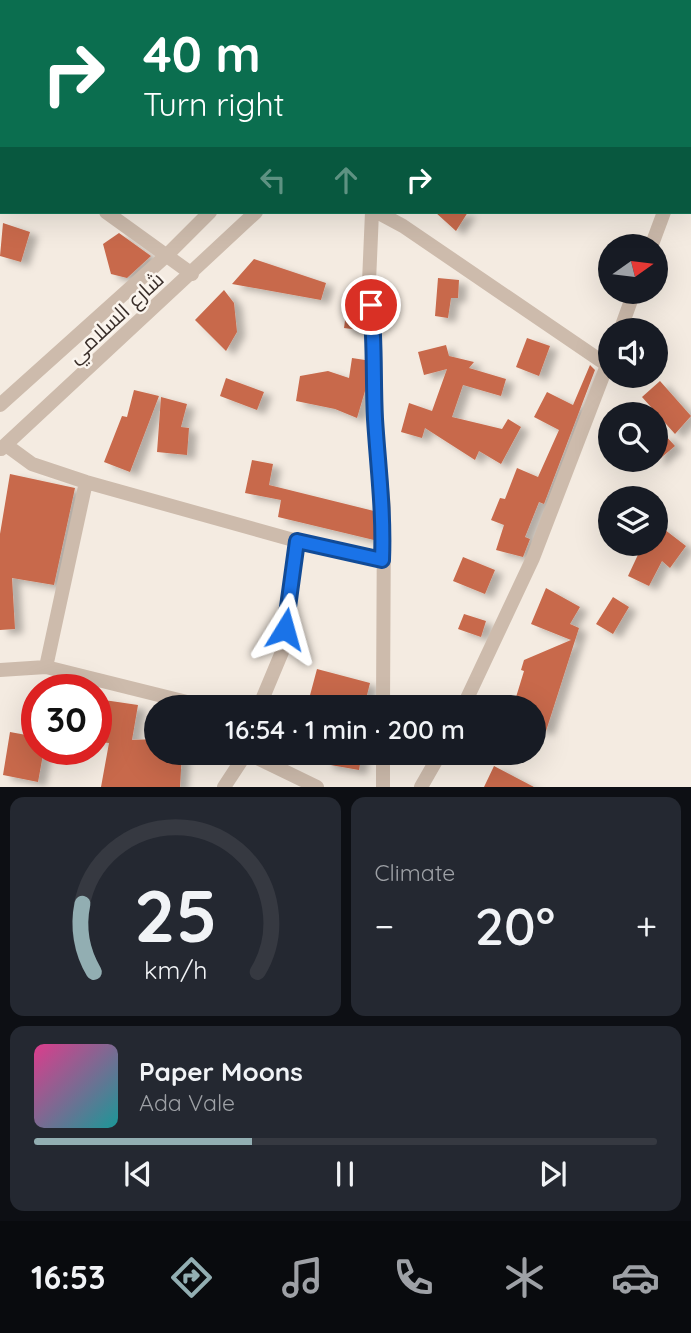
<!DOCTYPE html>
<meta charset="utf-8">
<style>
:root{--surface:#171b24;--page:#242831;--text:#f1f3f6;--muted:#9ea1a6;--line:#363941;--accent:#92aeb2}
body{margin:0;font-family:Quicksand,Cairo,sans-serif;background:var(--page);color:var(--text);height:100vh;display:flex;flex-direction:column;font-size:26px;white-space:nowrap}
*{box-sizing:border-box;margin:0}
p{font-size:23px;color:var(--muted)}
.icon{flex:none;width:38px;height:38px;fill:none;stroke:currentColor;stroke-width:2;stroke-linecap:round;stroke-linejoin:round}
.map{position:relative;height:787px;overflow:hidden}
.panel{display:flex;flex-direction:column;gap:10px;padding:10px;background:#0d0f14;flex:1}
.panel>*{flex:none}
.top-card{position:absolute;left:0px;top:0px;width:691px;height:214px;box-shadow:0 7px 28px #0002;background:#0b6e4f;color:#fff;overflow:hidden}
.needle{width:46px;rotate:76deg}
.controls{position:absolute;left:598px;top:234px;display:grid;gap:14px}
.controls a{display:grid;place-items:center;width:70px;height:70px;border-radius:50%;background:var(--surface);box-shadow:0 7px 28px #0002;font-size:35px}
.speed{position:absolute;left:21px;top:674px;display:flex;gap:14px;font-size:35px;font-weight:700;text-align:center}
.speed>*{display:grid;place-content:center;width:91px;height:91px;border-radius:50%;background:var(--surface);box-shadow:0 7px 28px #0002;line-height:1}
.speed .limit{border:10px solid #d22;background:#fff;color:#111}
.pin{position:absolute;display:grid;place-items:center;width:60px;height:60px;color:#fff;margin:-30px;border:4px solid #fff;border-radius:50%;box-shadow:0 2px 7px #0007}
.me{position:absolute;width:77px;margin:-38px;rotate:8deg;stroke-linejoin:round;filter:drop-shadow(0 0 5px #0008)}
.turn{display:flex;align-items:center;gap:24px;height:147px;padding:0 28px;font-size:32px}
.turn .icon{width:91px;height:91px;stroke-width:2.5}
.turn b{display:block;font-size:49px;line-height:60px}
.lanes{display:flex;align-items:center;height:66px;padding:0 28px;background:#0003;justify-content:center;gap:35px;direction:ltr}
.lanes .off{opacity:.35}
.big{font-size:52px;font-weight:600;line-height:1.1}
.panel .tile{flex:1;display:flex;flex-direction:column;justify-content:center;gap:10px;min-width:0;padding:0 24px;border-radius:14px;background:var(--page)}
.panel .dial{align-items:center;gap:0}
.dial svg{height:182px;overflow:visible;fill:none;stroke:var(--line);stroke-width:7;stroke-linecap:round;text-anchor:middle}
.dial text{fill:var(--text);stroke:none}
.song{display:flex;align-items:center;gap:21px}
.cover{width:84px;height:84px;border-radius:10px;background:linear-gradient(135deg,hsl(330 70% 55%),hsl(180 70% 35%))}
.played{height:7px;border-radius:4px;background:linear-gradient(90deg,var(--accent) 35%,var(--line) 35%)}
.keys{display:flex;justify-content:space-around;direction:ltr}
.heat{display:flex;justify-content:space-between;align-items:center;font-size:38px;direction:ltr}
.panel .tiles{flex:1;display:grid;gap:10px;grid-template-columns:1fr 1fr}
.tile:last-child{grid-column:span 2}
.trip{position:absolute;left:144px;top:695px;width:402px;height:70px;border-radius:35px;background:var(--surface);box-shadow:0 7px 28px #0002;font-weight:600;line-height:70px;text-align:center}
.tab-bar{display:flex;height:112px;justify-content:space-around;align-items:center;background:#090b0e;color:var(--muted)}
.tab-bar .icon{width:49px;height:49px}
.tab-bar .active{color:var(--accent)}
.tab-bar b{font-size:32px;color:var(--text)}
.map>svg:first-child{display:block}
.building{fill:#c8694b;filter:url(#shadow)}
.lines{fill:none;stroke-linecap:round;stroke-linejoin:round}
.minor{stroke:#cdbbac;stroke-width:14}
.route-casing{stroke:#114b97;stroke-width:18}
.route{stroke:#1a73e8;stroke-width:12}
.labels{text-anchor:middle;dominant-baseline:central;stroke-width:5;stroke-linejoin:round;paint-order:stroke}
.street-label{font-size:21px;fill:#3b302b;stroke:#fbf5ee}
</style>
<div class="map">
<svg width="691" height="787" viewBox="0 0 691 787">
<defs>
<filter id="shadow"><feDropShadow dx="8" dy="4.5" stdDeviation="3.5" flood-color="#0004"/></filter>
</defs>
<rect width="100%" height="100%" fill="#f4ebe1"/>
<path class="building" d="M435 212H468L456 231Z
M3 223 30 232 21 262 0 256Z
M119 233 151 256 127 278 111 274 103 244Z
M254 259 326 283 321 300 232 284Z
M438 278 459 280 458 298H451L448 318 435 316Z
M224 290 234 303 237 332 226 351 195 320Z
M346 313 361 315 359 330 344 328Z
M527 338 550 346 539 376 516 367Z
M446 345 449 356 474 362 469 368 506 379 501 396 463 385 452 417 502 429 508 419 521 427 501 464 479 451 475 460 425 428 422 438 401 432 409 403 432 411 447 369 424 375 418 352Z
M352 358 365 360V391L357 418 335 409 296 401 300 376 328 371 349 378Z
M590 365 595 370 544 504 539 502 525 537 530 539 523 557 496 550 504 525 491 520 500 498 505 499 517 468 538 477 559 430 534 417 547 392 573 405Z
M226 378 264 392 257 410 220 396Z
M660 381 691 416 675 434 642 397Z
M134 390 159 396 130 472 104 462 122 416 127 417Z
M161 397 187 404 181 427 189 428 187 455 157 452Z
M664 434 675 446 656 462V442Z
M252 460 273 464 269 485 374 511V540L278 517 281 500 245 493Z
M10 474 75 488 54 585 12 578 15 629 0 630V534Z
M656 523 686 546 670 568 662 561 649 586 628 576 643 544H656Z
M463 557 495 570 485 594 453 581Z
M546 588 580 607 570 624 579 628 546 731 534 727V707H513L524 671 521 670 524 660 571 640 531 624Z
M613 597 629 607 613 634 596 624Z
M464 614 486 621 481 637 458 629Z
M317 669 370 683 364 707H339L309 699Z
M104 700 138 705 132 740 156 739V752H182L180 787H101L109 743 98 742Z
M10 732 37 737V749H44L38 782 3 775Z
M327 752H362L359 770 325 764Z
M494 766 534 787H484Z"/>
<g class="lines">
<path class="minor" d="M81 0 82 2
M279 0V2
M495 2 497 0
M690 143 691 139
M0 154 2 152
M106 212 192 274
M372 212 369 282 375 351V418L384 508 383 707
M377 212 403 226 607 365
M651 247 664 212
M620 331 634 292
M0 405 167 255 210 212
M6 445 32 464 86 482 297 541 382 560
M1 449 256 212
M46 667 86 482
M0 670 46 667 207 707
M259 707 282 652 297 541
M463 707 533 558 611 355
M383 752V787
M247 753 317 787
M224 787 247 752
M421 787 441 752"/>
</g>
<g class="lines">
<defs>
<path id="route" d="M285 629 297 541 382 560C384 512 378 467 375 419 373 381 375 343 371 305"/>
</defs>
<use href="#route" class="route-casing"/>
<use href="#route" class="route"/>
</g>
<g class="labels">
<g class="street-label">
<text transform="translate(115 317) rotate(-43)">شارع السلامي</text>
</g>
</g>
</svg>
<div class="controls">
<a><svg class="needle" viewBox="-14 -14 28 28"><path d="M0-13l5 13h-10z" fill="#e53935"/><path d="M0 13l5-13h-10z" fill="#9ea1a6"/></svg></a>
<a><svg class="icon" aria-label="sound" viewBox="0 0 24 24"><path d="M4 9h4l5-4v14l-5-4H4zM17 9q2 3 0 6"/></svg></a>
<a><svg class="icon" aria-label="search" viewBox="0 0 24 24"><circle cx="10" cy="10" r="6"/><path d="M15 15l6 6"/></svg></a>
<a><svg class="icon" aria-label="layers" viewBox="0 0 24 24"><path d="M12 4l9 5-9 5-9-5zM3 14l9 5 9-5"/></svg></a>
</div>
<div class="speed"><div class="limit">30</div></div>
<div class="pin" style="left:371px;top:305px;background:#d93025"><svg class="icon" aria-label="arrive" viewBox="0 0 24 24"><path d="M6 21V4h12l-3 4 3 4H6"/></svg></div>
<svg class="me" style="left:285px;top:629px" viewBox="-20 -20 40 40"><path d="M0-17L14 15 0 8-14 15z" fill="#1a73e8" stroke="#fff" stroke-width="4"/></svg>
<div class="trip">16:54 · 1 min · 200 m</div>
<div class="top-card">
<div class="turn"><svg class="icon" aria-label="right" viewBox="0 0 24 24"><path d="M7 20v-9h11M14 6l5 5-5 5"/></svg><div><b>40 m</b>Turn right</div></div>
<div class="lanes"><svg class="icon off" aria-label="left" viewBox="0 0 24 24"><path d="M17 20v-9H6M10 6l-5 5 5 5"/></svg><svg class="icon off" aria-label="ahead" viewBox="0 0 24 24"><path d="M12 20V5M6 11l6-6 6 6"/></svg><svg class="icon" aria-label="right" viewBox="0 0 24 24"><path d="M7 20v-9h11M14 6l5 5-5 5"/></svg></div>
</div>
</div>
<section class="panel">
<div class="tiles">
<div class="tile dial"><svg viewBox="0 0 100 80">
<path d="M14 69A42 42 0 1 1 86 69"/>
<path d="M14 69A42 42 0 0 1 9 39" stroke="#92aeb2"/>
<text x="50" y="56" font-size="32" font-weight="700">25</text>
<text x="50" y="72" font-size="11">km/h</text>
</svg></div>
<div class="tile"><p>Climate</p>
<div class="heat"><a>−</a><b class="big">20°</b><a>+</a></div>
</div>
<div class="tile">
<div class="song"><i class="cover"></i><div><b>Paper Moons</b><p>Ada Vale</p></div></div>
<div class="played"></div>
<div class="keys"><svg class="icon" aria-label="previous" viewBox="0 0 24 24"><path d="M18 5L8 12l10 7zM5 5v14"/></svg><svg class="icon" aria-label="pause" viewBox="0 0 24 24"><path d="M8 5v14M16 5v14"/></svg><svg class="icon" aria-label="next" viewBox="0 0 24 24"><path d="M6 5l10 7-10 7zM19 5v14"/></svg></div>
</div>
</div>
</section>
<nav class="tab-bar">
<b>16:53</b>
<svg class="icon active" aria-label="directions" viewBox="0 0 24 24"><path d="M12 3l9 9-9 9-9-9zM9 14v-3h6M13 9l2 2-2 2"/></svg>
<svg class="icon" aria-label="music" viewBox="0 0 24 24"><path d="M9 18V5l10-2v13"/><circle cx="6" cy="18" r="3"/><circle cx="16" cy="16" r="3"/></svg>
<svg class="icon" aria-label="phone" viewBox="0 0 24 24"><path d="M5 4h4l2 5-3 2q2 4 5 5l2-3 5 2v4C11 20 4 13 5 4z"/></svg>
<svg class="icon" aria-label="climate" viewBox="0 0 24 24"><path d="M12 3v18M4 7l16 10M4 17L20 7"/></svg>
<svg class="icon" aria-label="car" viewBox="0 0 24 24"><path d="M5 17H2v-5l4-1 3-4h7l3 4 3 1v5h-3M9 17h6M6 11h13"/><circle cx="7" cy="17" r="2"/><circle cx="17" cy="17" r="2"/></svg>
</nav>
